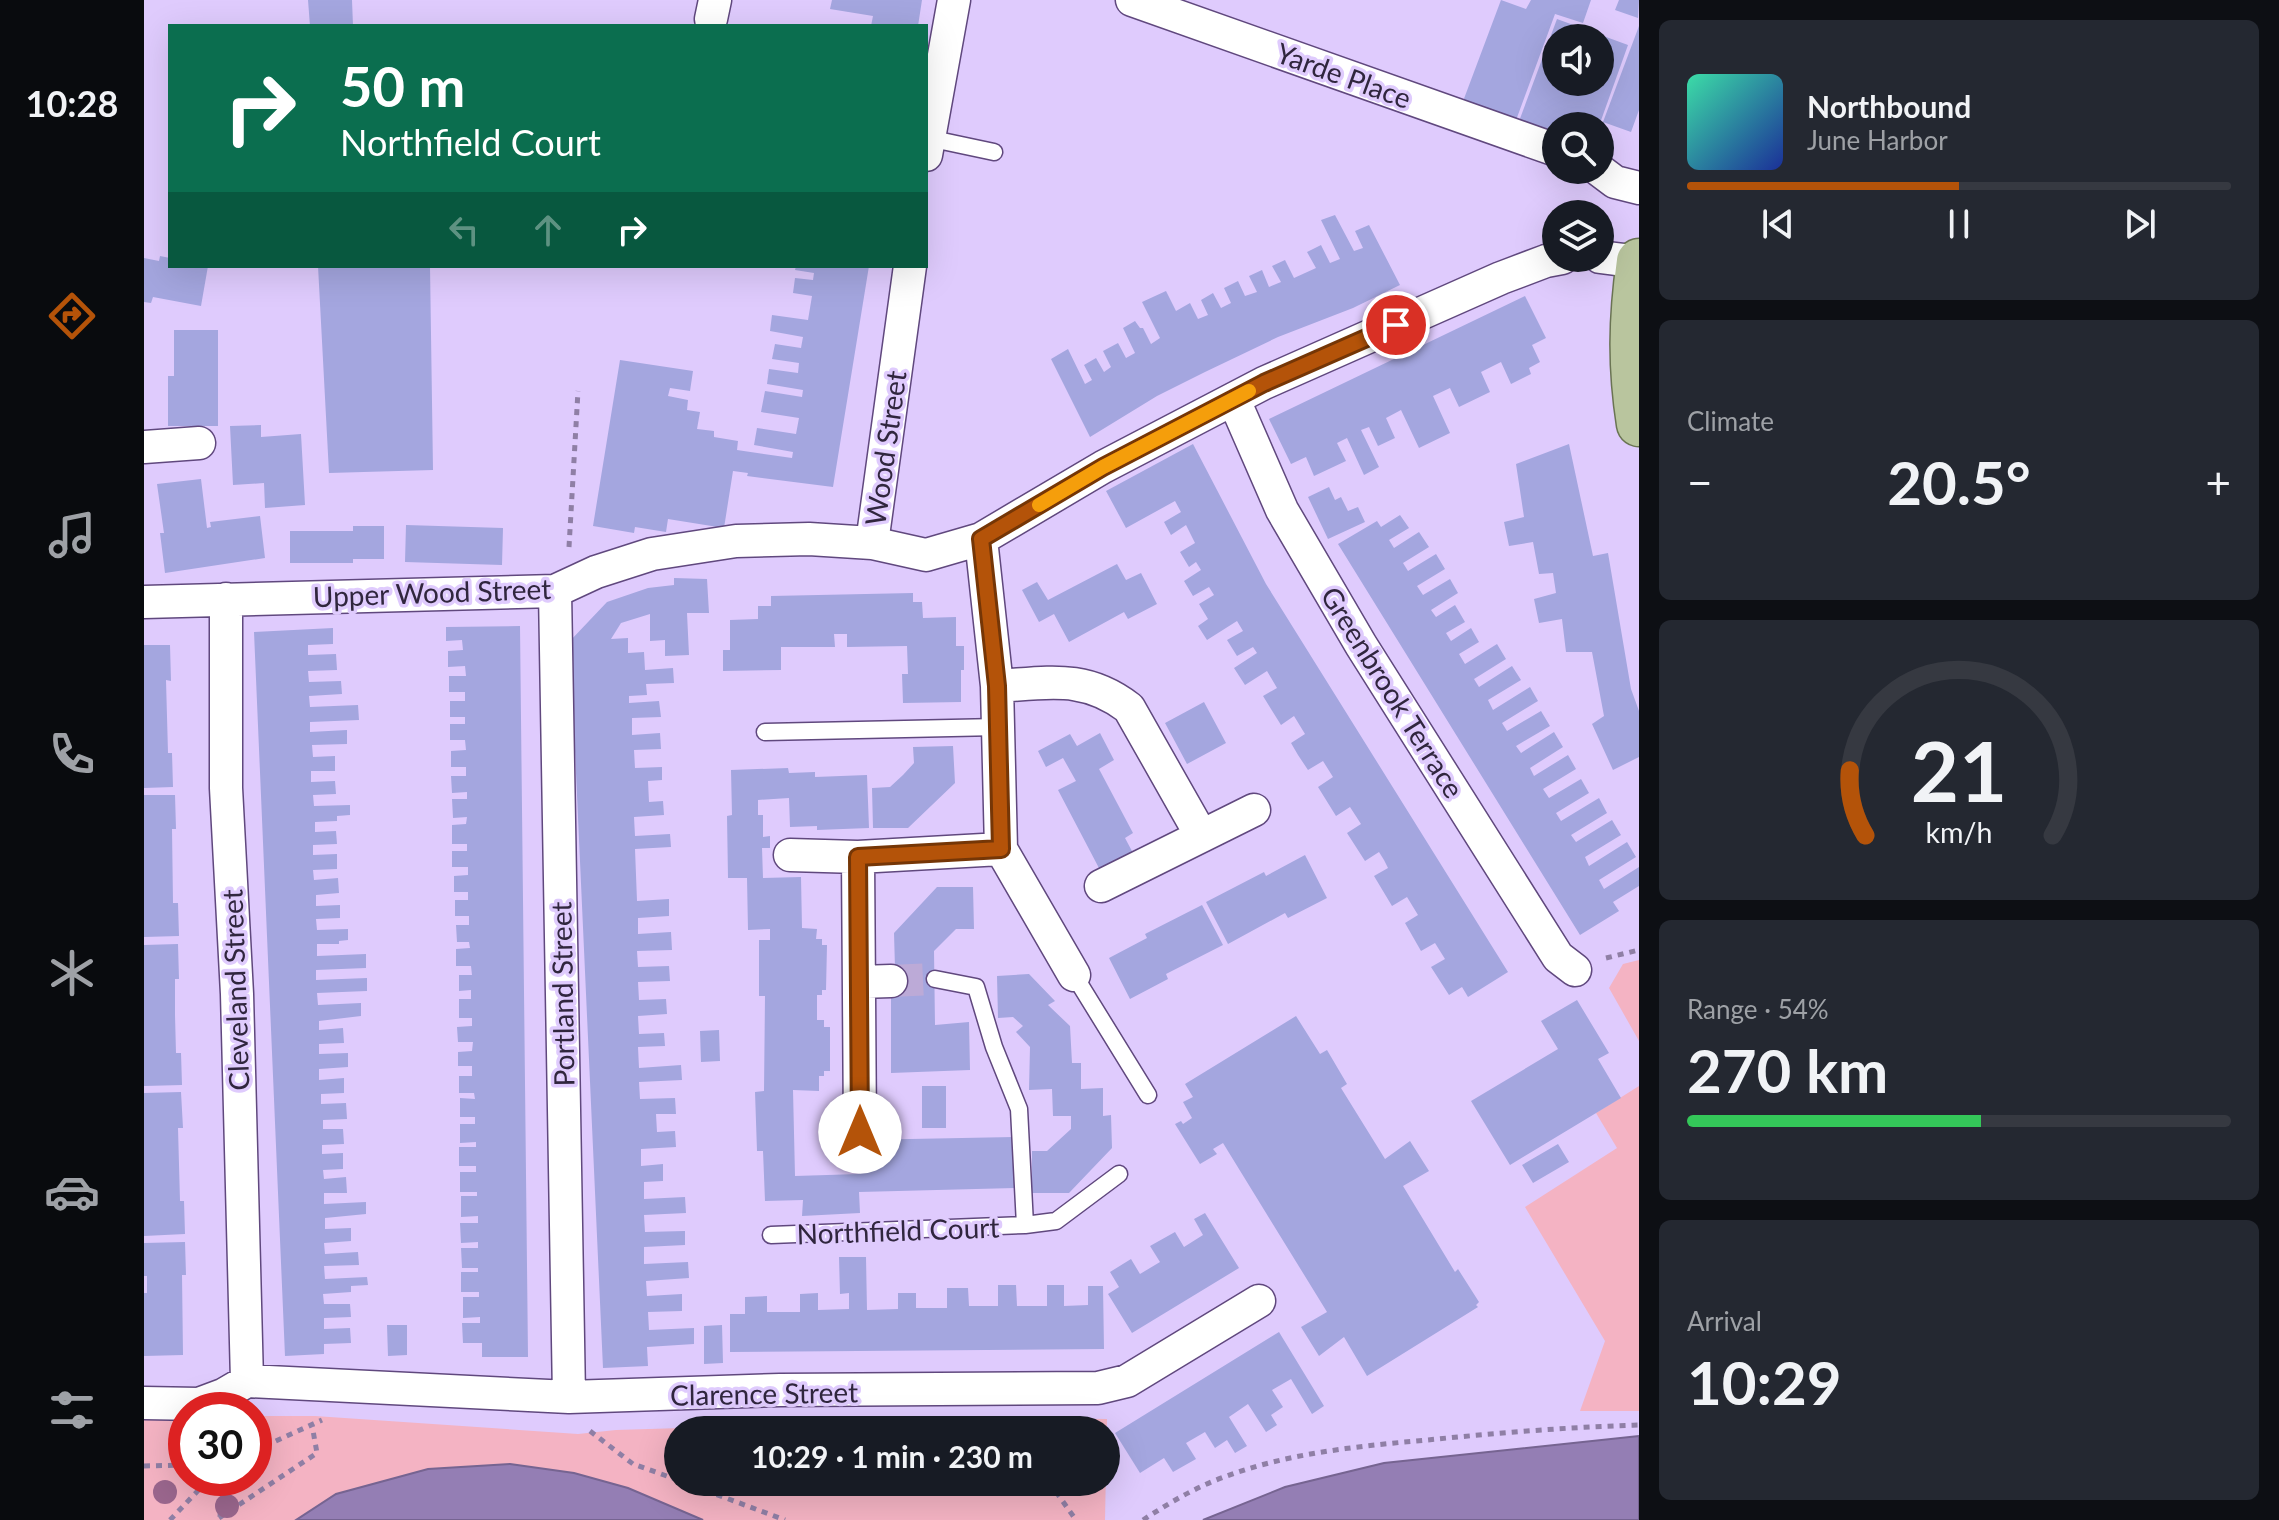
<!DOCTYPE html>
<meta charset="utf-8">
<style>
:root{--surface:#171b24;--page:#242831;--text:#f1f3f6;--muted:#9ea1a6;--line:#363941;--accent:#b45309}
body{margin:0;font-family:Lato,sans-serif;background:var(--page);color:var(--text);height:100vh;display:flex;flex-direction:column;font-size:30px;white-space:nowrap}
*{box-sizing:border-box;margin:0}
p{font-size:26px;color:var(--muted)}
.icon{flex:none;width:44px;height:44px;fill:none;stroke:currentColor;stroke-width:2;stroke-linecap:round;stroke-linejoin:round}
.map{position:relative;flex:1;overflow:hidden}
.drawer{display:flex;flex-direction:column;gap:20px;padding:20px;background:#0d0f14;width:640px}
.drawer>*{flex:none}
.top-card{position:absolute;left:24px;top:24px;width:760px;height:244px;border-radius:0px;box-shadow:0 8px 32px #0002;background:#0b6e4f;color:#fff;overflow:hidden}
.buttons{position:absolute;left:1398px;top:24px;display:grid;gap:16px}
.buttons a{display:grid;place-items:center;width:72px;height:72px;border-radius:50%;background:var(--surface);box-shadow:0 8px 32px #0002;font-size:40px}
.speed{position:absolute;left:24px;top:1392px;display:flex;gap:16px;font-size:40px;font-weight:700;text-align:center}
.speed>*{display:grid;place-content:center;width:104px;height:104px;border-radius:50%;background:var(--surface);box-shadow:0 8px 32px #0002;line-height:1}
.speed .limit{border:12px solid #d22;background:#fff;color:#111}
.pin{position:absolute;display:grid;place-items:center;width:68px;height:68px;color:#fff;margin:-34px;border:4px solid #fff;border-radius:50%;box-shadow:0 2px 8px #0007}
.me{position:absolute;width:88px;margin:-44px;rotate:0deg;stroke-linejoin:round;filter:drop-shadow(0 0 6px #0008)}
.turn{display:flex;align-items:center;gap:28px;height:168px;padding:0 40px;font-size:36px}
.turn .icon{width:104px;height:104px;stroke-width:2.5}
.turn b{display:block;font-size:56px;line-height:68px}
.lanes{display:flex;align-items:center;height:76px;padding:0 40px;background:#0003;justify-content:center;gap:40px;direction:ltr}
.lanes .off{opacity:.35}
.big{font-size:60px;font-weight:700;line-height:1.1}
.drawer .widget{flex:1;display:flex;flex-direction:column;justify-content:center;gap:12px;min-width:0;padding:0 28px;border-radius:12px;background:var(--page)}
.drawer .dial{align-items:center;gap:0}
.dial svg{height:208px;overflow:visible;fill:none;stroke:var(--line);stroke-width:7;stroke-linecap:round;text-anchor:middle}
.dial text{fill:var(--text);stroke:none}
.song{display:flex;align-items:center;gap:24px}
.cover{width:96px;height:96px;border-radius:12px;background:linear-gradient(135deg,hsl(160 70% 55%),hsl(230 70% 35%))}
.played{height:8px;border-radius:4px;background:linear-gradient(90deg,var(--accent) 50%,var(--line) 50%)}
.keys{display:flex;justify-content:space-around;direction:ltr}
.heat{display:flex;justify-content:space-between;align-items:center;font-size:44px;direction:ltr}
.charge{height:12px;border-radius:6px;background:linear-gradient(90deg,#34c759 54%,var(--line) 0)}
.trip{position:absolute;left:520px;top:1416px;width:456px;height:80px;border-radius:40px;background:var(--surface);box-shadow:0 8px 32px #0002;font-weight:700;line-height:80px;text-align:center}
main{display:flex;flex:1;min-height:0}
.tab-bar{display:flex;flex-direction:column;width:144px;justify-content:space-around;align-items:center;background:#090b0e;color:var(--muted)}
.tab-bar .icon{width:56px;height:56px}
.tab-bar .active{color:var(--accent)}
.tab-bar b{font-size:36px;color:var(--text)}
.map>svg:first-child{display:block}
.green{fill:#f4b3c3;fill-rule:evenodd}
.water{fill:#947eb4;stroke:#766491;stroke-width:2}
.building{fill:#a4a6df;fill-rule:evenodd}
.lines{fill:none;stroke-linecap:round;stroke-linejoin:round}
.minor-tunnel{stroke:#bcaad7;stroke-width:32;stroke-dasharray:32 16;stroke-linecap:butt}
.service-casing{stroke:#60487e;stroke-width:19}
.minor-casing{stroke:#60487e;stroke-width:35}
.primary-casing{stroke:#6a7453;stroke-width:47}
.path{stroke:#8f7fa5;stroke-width:5;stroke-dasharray:6 6;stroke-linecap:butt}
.service{stroke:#fff;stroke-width:16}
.minor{stroke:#fff;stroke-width:32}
.primary{stroke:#b9c59e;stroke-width:44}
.tree{fill:#9a668d}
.route-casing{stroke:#753606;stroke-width:20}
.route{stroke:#b45309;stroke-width:14}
.slow{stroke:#f59e0b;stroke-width:14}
.labels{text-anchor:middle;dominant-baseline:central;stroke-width:7;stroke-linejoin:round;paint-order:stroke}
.street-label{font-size:28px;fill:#30263e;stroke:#dfcbfd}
</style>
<main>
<nav class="tab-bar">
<b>10:28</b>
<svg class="icon active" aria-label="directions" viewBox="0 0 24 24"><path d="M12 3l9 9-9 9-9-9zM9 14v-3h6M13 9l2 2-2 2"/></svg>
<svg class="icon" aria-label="music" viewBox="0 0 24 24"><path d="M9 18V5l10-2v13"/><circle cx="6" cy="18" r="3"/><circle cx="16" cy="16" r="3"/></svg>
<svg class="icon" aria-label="phone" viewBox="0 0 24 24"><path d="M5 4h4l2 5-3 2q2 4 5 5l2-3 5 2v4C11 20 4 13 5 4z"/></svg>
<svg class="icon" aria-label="climate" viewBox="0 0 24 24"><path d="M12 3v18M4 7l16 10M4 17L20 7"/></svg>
<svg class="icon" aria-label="car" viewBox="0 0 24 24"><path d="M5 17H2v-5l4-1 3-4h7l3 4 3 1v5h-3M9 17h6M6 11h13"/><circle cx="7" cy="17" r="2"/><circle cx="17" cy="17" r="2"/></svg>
<svg class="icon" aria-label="filters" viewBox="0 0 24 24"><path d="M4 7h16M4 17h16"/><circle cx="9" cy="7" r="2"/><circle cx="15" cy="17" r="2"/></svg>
</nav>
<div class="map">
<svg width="1495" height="1520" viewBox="0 0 1495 1520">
<rect width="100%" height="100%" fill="#dfcbfd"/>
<path class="green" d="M1495 960V1041L1465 988 1479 964Z
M1495 1086V1411H1436L1461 1341 1381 1207 1473 1148 1452 1113Z
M42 1416V1478H110V1416H171L434 1434 472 1430 876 1418 963 1419 961 1520H559L484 1488 192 1494 152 1520H0V1417ZM534 1430H962V1482H534Z"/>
<path class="water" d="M1495 1436V1520H1059L1141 1487 1240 1463Z
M366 1464 430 1473 484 1488 559 1520H152L192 1494 284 1469Z"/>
<path class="building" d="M164 0H208L209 26H166Z
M688 0H778L774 26H727L729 16 686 9Z
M1357 0 1382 9 1387 0H1447L1439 23 1411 14 1371 123 1318 104Z
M1475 0H1495L1494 18 1471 10Z
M1413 19 1484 45 1455 126H1412V138L1374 124ZM1412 38H1456V82H1412Z
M1495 26V110L1487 132 1459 122Z
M1191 215 1210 251 1219 248 1211 231 1225 225 1256 285 1209 308 1134 337 1061 372 1013 396 946 437 907 359 924 349 941 384 948 380 940 365 952 358 960 372 967 367 959 351 974 343 982 358 991 353 979 328 991 321 996 328H999L1007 344 1016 338 998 302 1022 291 1032 311 1046 303 1054 319 1064 315 1057 300 1069 293 1077 308 1087 303 1080 288 1094 281 1101 296 1113 292 1105 276 1118 270 1125 287 1137 282 1128 266 1141 260 1150 278 1172 268 1163 252 1177 245 1186 263 1196 259 1177 220Z
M16 256 26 258V266H64L57 306 9 297 7 303 0 302V258L15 261Z
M174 266H286L289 470 185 473Z
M652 266H725L689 487 603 476 604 473 589 471 580 528 524 519 522 532 491 527 490 533 449 526 476 360 549 371 546 391 526 388 524 396 544 400 543 410 556 412 553 429 570 431V437L594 441 593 450 648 458 649 452 610 445 613 428 652 434 655 418 617 412 621 391 658 397 659 390 623 384 625 369 654 373 655 363 628 359 631 344 657 348 659 337 626 331 628 315 664 320 668 296 649 293 651 278 669 280 670 273 651 270Z
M1381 296 1402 338 1388 345 1396 362 1385 368 1387 374 1367 384 1357 362 1337 372 1346 392 1315 407 1306 388 1289 396 1306 433 1275 448 1257 410 1242 418 1251 438 1234 446 1225 427 1217 430 1235 467 1220 475 1203 438 1193 443 1202 461 1170 476 1162 457 1147 464 1125 419Z
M30 330H74V426H24V376H30Z
M117 425V437L157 434 161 505 121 508 120 483 89 485 86 426Z
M1049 444 1122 584 1364 972 1324 997 1318 987 1305 995 1287 967 1301 959 1291 943 1277 951 1261 923 1274 915 1263 897 1248 906 1230 876 1244 868 1240 860 1235 852 1221 861 1203 833 1217 824 1206 807 1192 816 1174 787 1189 777 1179 761 1164 770 1154 755 1147 743 1161 734 1150 716 1137 725 1127 709 1119 696 1133 688 1123 671 1101 685 1090 668 1113 653 1109 647 1093 656 1083 640 1099 631 1093 621 1063 640 1054 626 1064 619 1055 604 1070 595 1065 587 1049 596 1040 581 1057 570 1052 562 1045 567 1036 552 1051 543 1042 525 1027 535 1020 522 1037 512 1031 501 982 528 962 491Z
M1425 444 1449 556 1464 553 1487 689 1495 711V757L1469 770 1448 724 1460 716 1448 652H1422L1418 619 1395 623 1390 599 1412 593 1409 573 1395 574 1389 542 1365 546 1360 522 1380 517 1372 464Z
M57 479 63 528 67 527 66 522 116 516 121 558 21 573 16 533H20L13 484Z
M1185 487 1191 500 1197 497 1204 511 1214 507 1221 522 1184 539 1164 497Z
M1256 515 1265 528 1245 540 1250 548 1275 532 1285 547 1259 563 1264 571 1292 554 1301 569 1273 586 1279 595 1306 579 1314 593 1287 610 1292 617 1311 605 1321 622 1302 633 1307 641 1327 628 1335 642 1315 654 1321 664 1353 644 1362 659 1330 679 1335 687 1368 666 1377 680 1344 700 1349 710 1386 687 1394 701 1358 723 1363 731 1397 711 1406 726 1372 746 1377 753 1410 732 1419 747 1386 768 1390 776 1424 755 1432 769 1399 789 1405 798 1437 779 1445 793 1412 813 1417 821 1455 798 1463 813 1427 835 1432 842 1468 820 1477 835 1441 857 1445 866 1483 842 1492 857 1455 880 1460 889 1495 867V886L1469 902 1475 911 1436 935 1194 544 1233 521 1237 527Z
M262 525 359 528 358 565 261 562Z
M209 526H240V559H209V563H146V531H209Z
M973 564 982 580 997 573 1013 604 984 619 980 612 925 642 910 614 895 622 878 590 893 582 904 600Z
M530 578 563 579 565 613H543L545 655 521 656V640L506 641V614L477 623 467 639 484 638V653L500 652 501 670 529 668 530 683 502 684 503 695 485 696V703L515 701 517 717 488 718V735L516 733 517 749 490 750 491 768 518 767V780L504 781 505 802 519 801 520 815 490 817 491 836 526 834 527 847 491 849 493 901 525 899V916L494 918V934L527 932 528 950 493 951 494 967 525 966 526 981 494 982 495 1000 522 999 523 1014 494 1016 495 1034 520 1033 521 1046 494 1047 495 1068 537 1065 538 1080 495 1082 496 1099 531 1098 532 1114H512L513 1132 531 1131 532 1147 497 1149V1166L519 1164V1181L500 1182V1199L541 1197 542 1213 500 1215 501 1232 541 1231V1245L500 1247V1264L544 1262 545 1278 502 1281 503 1296 538 1294V1311L504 1312 505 1330 550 1328V1344L503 1347 504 1366 459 1368 426 641 463 602 504 588 530 585Z
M769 593V602H778L779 618 812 617V646H820V670H817V702L759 703 758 674H764L763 646 703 647V634H690L691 647H637V670L579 671V650H586V620L614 619V606H627V596Z
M376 626 384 1357H338V1343H319L318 1323H336V1317L319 1318V1297H335V1292H317V1272H334V1268H318L317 1248H334V1242L317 1243 316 1223H334V1216L317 1217V1196H333V1192H316V1172H332V1166H315V1147H332V1142L316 1143V1124H331V1117H316V1098L331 1099 330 1093H315V1076H328V1066H314V1052L328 1051 329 1042H314L313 1027 328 1026V1018H315V999H327V990L315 991V975H328L327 966H312V949L326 948 325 942H313L312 925H325V916H311V900H324V892H310V876L324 875V867H308V851H323V844H308V825L322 824 323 817 309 818 308 799H323V792L308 793 307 776H322V767H307V751L322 750 321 740H306V724H321V717H306V701H321V692H305V676H322L321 666 304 667V651L319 650 318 640 302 641V627Z
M189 628V644L164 645V655L192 654 193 670 164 671 165 682 197 681 198 694 165 696 166 707 214 705 215 720 166 722V732L203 730V744L168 745 169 757 191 756V771H167V782L191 781 192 794 169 795 170 806 206 805V815L193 816V821L171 822V832L192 831 193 844 169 845V855L193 854V869L169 870 170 880 194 878 195 893 172 895V906L196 905V918L172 919 173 930 204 929V940L195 941V944H173V956L222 954V968L172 970V980L223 978V991L173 993 174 1005 217 1003V1016L175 1021V1030L199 1028 200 1043 175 1044V1054L204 1053V1067L175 1069V1080L200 1078V1093L177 1094V1104L202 1103 203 1119 179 1120V1129H199L200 1144 178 1145V1154L199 1153V1169L179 1170 180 1179 202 1177 203 1193H180V1204L222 1202V1214L181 1218V1229L207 1228V1241L180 1243 181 1254 214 1252 215 1265 180 1266 181 1279 223 1277 224 1285 207 1286V1292L179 1294 180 1304H206L207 1317 180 1318V1329L206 1328 207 1343 180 1344V1354L141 1356 110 632Z
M0 645H26L27 681 22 680 24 753H28L29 787 0 788Z
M1060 702 1082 743 1043 764 1021 723Z
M956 733 970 760 955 769 989 833 981 838 989 853 956 870 914 790 932 781 919 758 902 767 894 751 926 734 933 746Z
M809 746 811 783 764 828H729L728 788 746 787 759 775 770 763 769 747Z
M644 768 645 773 671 772V777L723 775 725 828 673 830V826L646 827 645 798 614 800V815H619V837L626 836V848H618L619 878 657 877 658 928 673 929 672 939H678V945H683L682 990H678V995H673V1020H680V1027H686V1071H680V1076H675V1091L649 1090 651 1176 715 1174 714 1140 870 1137 871 1188 715 1192 716 1213 658 1216 659 1200 621 1201 619 1151H613L611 1092 620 1091 621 996H615V940H626V929L604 930 603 878H584L583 816 588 815 587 770Z
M0 795H31L32 829H28L29 903H34L35 936 0 937Z
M1161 855 1183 898 1144 918 1141 913 1084 944 1062 902 1120 872 1122 876Z
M793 887H829L830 929H812L790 951 791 1025 825 1022 826 1070 747 1073V981L751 968 750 933Z
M1058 905 1079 945 1022 974 1024 979 986 999 965 958 1003 938 1001 934Z
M34 944 35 979H31V1015L32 1053H37L38 1085 0 1086V945Z
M885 974 911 1001 904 1005 926 1026 928 1063H937V1089L959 1088V1116L967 1115 968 1148 925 1193H888V1151H903L927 1129V1116H909L908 1089 885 1090 886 1047 872 1032 879 1026 869 1017 854 1018 853 976Z
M1433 1000 1465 1053 1454 1059 1477 1098 1366 1165 1327 1101 1414 1049 1397 1021Z
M1152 1016 1176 1054 1183 1050 1203 1084 1197 1088 1241 1159 1266 1141 1285 1171 1259 1186 1311 1272 1314 1269 1335 1302 1332 1305 1334 1307 1223 1376 1200 1337 1175 1356 1157 1327 1183 1312 1079 1143 1069 1149 1073 1154 1056 1164 1031 1124 1037 1121 1039 1124 1048 1118 1039 1102 1049 1097 1041 1084Z
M575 1030 576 1061 557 1062 556 1031Z
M778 1086H802V1128H778Z
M37 1092 39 1128H34L36 1201H40L41 1234 0 1236V1093Z
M1414 1144 1425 1162 1389 1183 1378 1165Z
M1061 1213 1095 1268 988 1333 964 1294 975 1287 966 1272 987 1259 996 1274 1016 1262 1006 1246 1031 1232 1040 1247 1059 1235 1050 1219Z
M41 1242 42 1275H38L39 1355 0 1356V1293H3V1276H0V1243Z
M695 1257H722L723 1310 754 1309V1293H772V1308H803V1288H824L825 1306H854V1285H872L873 1306H903V1285H920V1306L944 1305V1286H959L960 1349 586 1352V1314H601V1297L623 1296V1312H656V1294L674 1293V1310L705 1309V1293L696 1294Z
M243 1325H263V1355L244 1356Z
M578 1325 579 1363 560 1364V1326Z
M1135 1332 1180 1406 1168 1414 1147 1379 1128 1390 1139 1407 1127 1415 1133 1425 1122 1432 1104 1404 1085 1417 1103 1446 1091 1453 1083 1440 1071 1448 1061 1432 1042 1443 1052 1459 1029 1472 1020 1458 996 1473 971 1433Z"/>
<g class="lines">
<path class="minor-tunnel" d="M747 981 791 979"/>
<defs>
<path id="service" d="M784 138 850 152
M621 732 854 727
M930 975 1004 1095
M791 979 832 987 850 1047 875 1109 881 1225
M627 1235 881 1225 912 1221 975 1174"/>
<path id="minor" d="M988 0 1412 150
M567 19 571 0
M782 155 810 0
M1455 170 1471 182 1495 188
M1456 257 1495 262
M1090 400 1138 510 1217 645 1414 957 1431 970
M0 447 55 443
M837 539 853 686 857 849 930 975
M728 543 766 266
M411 591 425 1397
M82 599V788L93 994 103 1381
M0 602 411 591 452 572 508 554 592 541 665 539 728 543 782 555 837 539 959 467 1120 383 1357 278 1402 261 1418 258
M853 686C904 683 941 674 985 708L1057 835
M646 855 714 857 857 849
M714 857 716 1132
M957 886 1110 810
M716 982 747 981
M103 1381 425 1397 636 1390 954 1388 983 1381 1115 1301
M0 1403 55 1404 79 1395 103 1381"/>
<path id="primary" d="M1495 261C1487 319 1486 366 1495 424"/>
</defs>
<use href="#service" class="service-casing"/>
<use href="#minor" class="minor-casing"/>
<use href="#primary" class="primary-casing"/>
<path class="path" d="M425 547 434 391
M1462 958 1495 950
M446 1431 489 1464 534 1480
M110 1451 178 1420
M0 1466 42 1465
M539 1482 641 1520
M905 1482 932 1520
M76 1517 78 1478
M75 1518 173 1453 168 1425
M26 1520 66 1478
M999 1520C1025 1503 1050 1488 1080 1477 1144 1453 1215 1446 1283 1440 1353 1433 1424 1427 1495 1425"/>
<use href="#service" class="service"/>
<use href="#minor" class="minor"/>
<use href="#primary" class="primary"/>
</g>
<g class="tree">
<circle cx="21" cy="1492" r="12"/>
<circle cx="83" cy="1506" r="12"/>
</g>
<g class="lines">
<defs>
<path id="route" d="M716 1132 714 857 857 849 853 686 837 539 959 467 1120 383 1252 325"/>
</defs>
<use href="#route" class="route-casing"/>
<use href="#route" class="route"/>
<path class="slow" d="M895 505 959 467 1105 391"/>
</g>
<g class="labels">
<g class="street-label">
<text transform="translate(1200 75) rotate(20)">Yarde Place</text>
<text transform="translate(741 448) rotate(-82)">Wood Street</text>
<text transform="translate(288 592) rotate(-2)">Upper Wood Street</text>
<text transform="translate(1249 692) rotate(58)">Greenbrook Terrace</text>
<text transform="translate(91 990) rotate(-92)">Cleveland Street</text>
<text transform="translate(418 994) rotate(-91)">Portland Street</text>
<text transform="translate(754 1230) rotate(-2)">Northfield Court</text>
<text transform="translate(620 1393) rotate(-1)">Clarence Street</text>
</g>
</g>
</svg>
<div class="buttons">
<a><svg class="icon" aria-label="sound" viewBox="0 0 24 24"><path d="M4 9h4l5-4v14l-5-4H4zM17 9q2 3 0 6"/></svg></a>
<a><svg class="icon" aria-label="search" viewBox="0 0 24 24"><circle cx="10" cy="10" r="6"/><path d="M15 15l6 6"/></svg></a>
<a><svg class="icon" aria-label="layers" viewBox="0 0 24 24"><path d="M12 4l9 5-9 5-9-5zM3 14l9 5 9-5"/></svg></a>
</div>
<div class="speed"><div class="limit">30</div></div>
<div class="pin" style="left:1252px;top:325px;background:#d93025"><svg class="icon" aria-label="arrive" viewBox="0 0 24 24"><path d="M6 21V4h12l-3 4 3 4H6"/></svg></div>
<svg class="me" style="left:716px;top:1132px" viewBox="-20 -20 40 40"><circle r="19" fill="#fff"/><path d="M0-13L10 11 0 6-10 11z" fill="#b45309"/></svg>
<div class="trip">10:29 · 1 min · 230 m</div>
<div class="top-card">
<div class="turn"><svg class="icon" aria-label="right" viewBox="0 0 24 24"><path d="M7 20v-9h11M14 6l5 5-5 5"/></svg><div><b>50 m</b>Northfield Court</div></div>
<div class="lanes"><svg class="icon off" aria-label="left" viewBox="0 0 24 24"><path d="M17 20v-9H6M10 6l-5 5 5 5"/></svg><svg class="icon off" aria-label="ahead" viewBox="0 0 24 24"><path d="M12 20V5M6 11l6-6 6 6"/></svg><svg class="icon" aria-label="right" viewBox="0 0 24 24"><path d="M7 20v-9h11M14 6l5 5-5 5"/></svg></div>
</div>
</div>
<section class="drawer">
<div class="widget">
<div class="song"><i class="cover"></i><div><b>Northbound</b><p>June Harbor</p></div></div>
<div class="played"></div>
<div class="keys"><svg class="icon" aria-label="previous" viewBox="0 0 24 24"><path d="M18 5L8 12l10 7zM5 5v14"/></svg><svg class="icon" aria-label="pause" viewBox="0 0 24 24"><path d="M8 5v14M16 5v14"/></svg><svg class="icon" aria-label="next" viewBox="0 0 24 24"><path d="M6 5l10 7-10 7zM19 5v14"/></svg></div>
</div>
<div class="widget"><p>Climate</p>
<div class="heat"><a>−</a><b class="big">20.5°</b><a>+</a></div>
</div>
<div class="widget dial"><svg viewBox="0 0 100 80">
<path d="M14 69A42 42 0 1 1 86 69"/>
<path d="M14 69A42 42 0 0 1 8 44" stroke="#b45309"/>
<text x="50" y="56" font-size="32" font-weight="700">21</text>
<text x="50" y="72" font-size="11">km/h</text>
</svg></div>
<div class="widget"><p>Range · 54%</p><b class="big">270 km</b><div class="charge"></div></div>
<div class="widget"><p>Arrival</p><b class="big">10:29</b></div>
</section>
</main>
